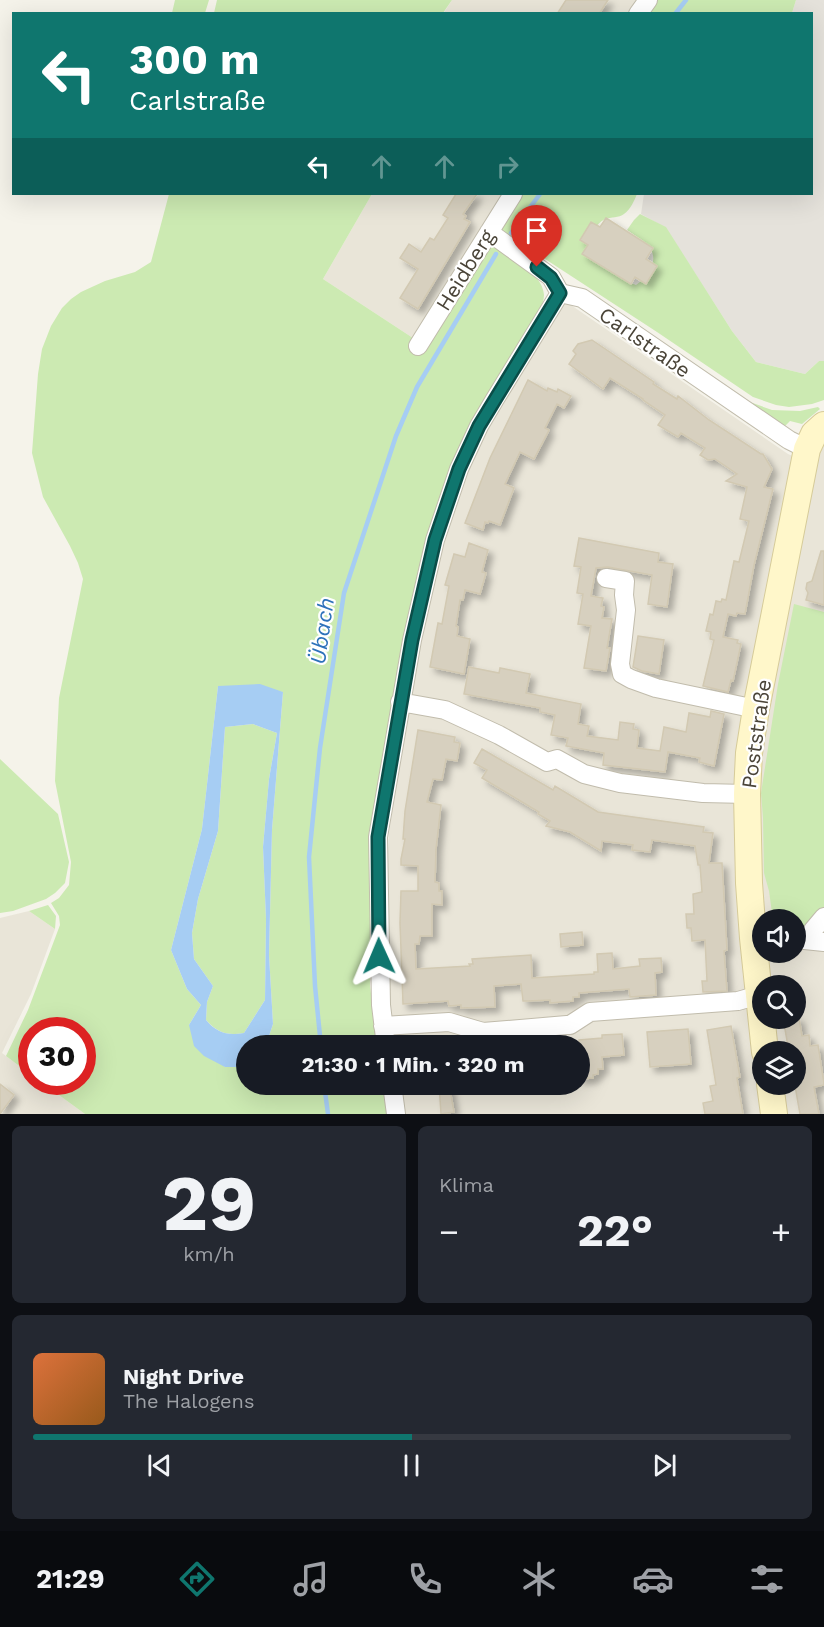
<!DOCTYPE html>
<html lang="de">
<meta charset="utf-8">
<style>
:root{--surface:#171b24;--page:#242831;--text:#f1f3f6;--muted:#9ea1a6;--line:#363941;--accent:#0f766e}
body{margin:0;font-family:"Work Sans",sans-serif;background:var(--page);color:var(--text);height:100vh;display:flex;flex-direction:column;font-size:22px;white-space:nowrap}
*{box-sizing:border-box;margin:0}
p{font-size:20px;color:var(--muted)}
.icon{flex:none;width:33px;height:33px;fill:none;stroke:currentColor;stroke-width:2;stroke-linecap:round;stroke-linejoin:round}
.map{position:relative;height:1114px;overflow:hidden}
.sheet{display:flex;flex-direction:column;gap:12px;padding:12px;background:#0d0f14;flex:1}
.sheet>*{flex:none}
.hud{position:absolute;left:12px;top:12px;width:801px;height:183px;border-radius:0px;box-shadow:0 6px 24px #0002;background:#0f766e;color:#fff;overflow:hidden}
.buttons{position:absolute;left:752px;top:909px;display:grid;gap:12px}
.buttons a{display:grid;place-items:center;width:54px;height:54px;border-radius:50%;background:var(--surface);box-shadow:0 6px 24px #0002;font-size:30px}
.speed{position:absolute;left:18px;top:1017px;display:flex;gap:12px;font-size:30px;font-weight:700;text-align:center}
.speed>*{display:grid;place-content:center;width:78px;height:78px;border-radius:50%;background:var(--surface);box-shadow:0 6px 24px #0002;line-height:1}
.speed .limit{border:9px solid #d22;background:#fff;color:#111}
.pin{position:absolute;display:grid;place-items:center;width:51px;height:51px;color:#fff;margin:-62px -26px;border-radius:50% 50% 50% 0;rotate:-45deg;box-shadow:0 0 6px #0007}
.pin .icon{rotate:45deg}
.me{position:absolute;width:66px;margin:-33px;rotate:359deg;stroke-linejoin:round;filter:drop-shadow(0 0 4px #0008)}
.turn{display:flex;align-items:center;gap:21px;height:126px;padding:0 18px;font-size:27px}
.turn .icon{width:78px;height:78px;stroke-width:2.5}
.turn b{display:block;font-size:42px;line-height:51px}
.lanes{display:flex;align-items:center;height:57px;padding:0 18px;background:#0003;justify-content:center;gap:30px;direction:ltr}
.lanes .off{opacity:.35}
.big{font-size:45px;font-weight:700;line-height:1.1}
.sheet .widget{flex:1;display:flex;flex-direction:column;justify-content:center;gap:9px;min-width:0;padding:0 21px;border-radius:9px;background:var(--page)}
.sheet .dial{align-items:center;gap:0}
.dial b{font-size:78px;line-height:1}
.song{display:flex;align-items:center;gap:18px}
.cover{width:72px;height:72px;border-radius:9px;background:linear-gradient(135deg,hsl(20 70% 55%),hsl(30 70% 35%))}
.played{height:6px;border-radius:3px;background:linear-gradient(90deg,var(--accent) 50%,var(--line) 50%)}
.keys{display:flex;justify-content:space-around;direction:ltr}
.heat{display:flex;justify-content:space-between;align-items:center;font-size:33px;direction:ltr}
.sheet .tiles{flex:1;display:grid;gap:12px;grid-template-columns:1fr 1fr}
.widget:last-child{grid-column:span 2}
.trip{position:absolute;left:236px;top:1035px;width:354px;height:60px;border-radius:30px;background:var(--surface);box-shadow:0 6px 24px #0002;font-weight:700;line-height:60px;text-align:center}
.tab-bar{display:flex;height:96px;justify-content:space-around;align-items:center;background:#090b0e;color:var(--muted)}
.tab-bar .icon{width:42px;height:42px}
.tab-bar .active{color:var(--accent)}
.tab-bar b{font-size:27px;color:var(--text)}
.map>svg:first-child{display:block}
.residential{fill:#e9e5d8;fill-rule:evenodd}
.industrial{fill:#e5e2db}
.green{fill:#cceab2}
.water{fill:#a6cdf3;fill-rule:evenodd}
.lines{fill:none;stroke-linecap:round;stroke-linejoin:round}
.stream{stroke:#a6cdf3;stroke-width:4.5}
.building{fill:#d7d0bf;stroke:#d2c9b2;stroke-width:1.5;filter:url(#shadow)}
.street-casing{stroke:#c1bcac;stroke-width:20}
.secondary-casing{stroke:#d6cb99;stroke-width:28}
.street{stroke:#fff;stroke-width:18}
.secondary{stroke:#fff7ca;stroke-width:26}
.route-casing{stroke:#0a4d48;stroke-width:15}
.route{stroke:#0f766e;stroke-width:10}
.labels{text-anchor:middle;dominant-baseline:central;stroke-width:4.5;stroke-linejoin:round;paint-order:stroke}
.street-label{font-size:21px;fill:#4a4438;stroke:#fff}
.water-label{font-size:22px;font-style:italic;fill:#2d72ba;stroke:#fff}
</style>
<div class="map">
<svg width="824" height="1114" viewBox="0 0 824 1114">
<defs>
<filter id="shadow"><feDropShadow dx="5" dy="5" stdDeviation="3" flood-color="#0004"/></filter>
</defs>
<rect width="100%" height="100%" fill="#f5f3ea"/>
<path class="residential" d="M452 0H645L634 13 443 14Z
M372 194H509L416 340 323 279Z
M565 301 788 454 811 464 824 443V1114H402L398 1085 579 1084V1046H392L385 907 389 834 400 752 418 650 436 568 467 473 501 400ZM762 920H795V952H762ZM762 986H795V1018H762ZM762 1052H795V1084H762Z
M29 911 55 929 31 994 2 1053 31 1075 32 1082H41L85 1114H0V918Z"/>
<path class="industrial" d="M796 0H824V361H819L805 374 756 362 732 331 666 228 641 214 644 194H812V14L792 13Z"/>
<path class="green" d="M175 0H209L205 13H172Z
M217 0H452L443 13H214Z
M655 0H796L792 13 644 14Z
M169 194H372L323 279 416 340 488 242C505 254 543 272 544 295 544 300 542 305 540 310L474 421 373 819 370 890V985L377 1045H266L273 1024 269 955 272 830 283 692 218 686 202 829 171 950 187 989 201 1005 189 1025 225 1067H246V1084L382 1085 387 1114H85L41 1082H82V1030H32L31 1075 6 1056 28 1010 60 925 59 916 51 903 59 898 69 885 71 862 55 781 56 758 59 698 83 579 78 563 70 546 43 497 32 453 38 374 42 349 51 326 62 308 71 299 81 292 105 281 135 272 151 262Z
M518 194H637C634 201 631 209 624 214 619 218 611 217 605 219 595 224 590 237 587 247 602 263 615 277 636 285 649 276 661 259 647 244 641 239 633 234 627 230L634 220 640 214 666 227 732 331 756 362 805 374 819 361H824V400L812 404 789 407 776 405 753 397 657 332 496 227Z
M747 401 772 410 800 411 818 407 820 409 802 424 790 421 785 426 746 402Z
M794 604 824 612V909C815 918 809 928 795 929V920H773L769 891 764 873 763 818 761 793 778 684Z
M253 724 277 733 269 779 263 847 266 919 265 1000 244 1033C227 1036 218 1033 206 1020L207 1002 213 986 194 959 192 933 198 899 218 831 225 727Z
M0 759 58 814 69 862 65 883 55 893 46 899 13 911 0 913Z
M48 905 56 916 55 929 29 911Z"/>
<path class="water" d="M260 684 283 692 272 830 269 955 273 1024 266 1045 246 1046V1067H225L204 1056 194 1046 189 1025 201 1005 187 989 171 950 202 829 218 686ZM253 724 277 733 269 779 263 847 266 919 265 1000 244 1033C228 1036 217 1033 206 1020L207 1002 213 986 194 959 192 933 198 899 218 831 225 727Z"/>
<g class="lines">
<path class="stream" d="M675 14 686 0
M511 233 540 194
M321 1046 315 986 309 857 320 748 344 593 396 436 417 387 496 254
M324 1084 328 1114"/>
</g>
<path class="building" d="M566 0H608L599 14H557Z
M456 194H477L463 214 466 216 464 219 470 222 418 309 400 298 418 269 400 258 409 244 421 252 430 238 434 240 448 218 443 215Z
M606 218 653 248 646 259 657 266 646 284 635 277 631 284 582 254 588 245 580 240 591 222 600 227Z
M592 340 654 382 653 384 677 399 678 396 709 420 761 454H763L772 469 764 487 773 489 754 565 745 614 737 613 736 616 728 614 723 637 738 640 737 643 741 644 733 681 731 680 728 692 703 686 714 640 710 639 711 632 706 631 710 614 713 615 716 601 721 602 722 599 726 600 734 561 739 562 749 521 740 519 747 487 726 481 737 474 715 459 708 460 700 455 705 448 681 433 678 437 658 425 665 415 643 400V399L610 378 603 389 569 364 576 354 573 351 578 344Z
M528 380 547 391 548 388 557 392 558 389 571 396 564 408 557 404 545 428 549 430 534 459 520 452 505 484 514 488 500 525 489 521 488 523 485 522 483 530 465 523 490 458Z
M579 538 659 553 658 562 673 564 667 607 648 604 652 575 608 567 596 568 591 596 603 598 601 606 604 607 602 618 612 619 607 648H610L606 671 584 668 591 626 578 624 583 594 577 593 581 567 574 566Z
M469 543 488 550 482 572 486 573 480 594 465 590 463 600H460L456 626 458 627 457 636 470 639 464 674 430 667 438 623 442 624 449 586 445 585 454 554 465 557Z
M821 551H824V605L806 600 808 593 806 589 807 583 812 581Z
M638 636 664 640 659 674 642 671 633 667Z
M469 667 499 673 500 668 530 674 526 693 581 704 578 724 589 726 587 736 618 740 620 722 634 724 633 729 639 730 637 748 660 751 664 727 686 732 689 713 710 717 711 711 724 714 714 766 699 762 700 758 668 752 665 772 603 765 604 753 566 746 568 738 551 735 555 715 540 712V708L464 694Z
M418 730 455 737 454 742 460 743 457 761 446 759 442 780 433 779 427 802 441 805 436 849 435 882 439 883V891H442V905L432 904V936H420L419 944H415L416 969 470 966 469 964H473L472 959 531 955 532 978 594 974V972H598L597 954 612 953 613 969 640 966 639 959 661 958 662 972 655 973 656 995 630 997 629 989 579 993V997H573V1001L550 1003V1000L528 1001H523L521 984 494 986 495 1007 461 1008V1005L449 1006 448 1001 403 1004 400 923 401 891H418V866L401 865V859L405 839H403L405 811Z
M482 749 553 790 555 786 598 812 704 827 703 832 713 833 709 863H722L727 950 724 951 727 991 703 992 702 981H707L705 940 692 941 691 928H687L686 914H694L693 894 702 892 700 865H698L695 846 652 840 650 852 632 850 633 845 602 841 601 851 570 832 546 826 550 821 538 814 539 812 482 778 487 770 474 763Z
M582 932 583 945 561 947 560 934Z
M783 1018H799L802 1036 809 1035 810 1046 818 1045 824 1084V1085L814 1087 819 1114H800L795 1086V1052H789Z
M731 1026 740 1077 737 1078 743 1114H705L703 1103 713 1101 710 1086 716 1085 707 1030Z
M688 1029 691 1064 650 1067 647 1032Z
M622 1034 624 1055 602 1057 603 1069H598V1074L593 1075V1078L579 1079V1040L602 1038V1035Z
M0 1084 14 1095 0 1114Z
M439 1084H449L454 1112 441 1114Z"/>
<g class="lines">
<defs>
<path id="street" d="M638 14 648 0
M489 232 551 277 560 293 582 298 789 440 807 449
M418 346 513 194
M606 578 625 581 624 595 626 610 620 664 622 674 631 679 656 688 756 709
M400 702 445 710 499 735 547 762 557 759 584 774 620 783 703 793 747 794
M795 939 824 942
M810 940 813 930 824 917
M383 1026 449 1022 483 1032 567 1025H570L590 1012 738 1001 759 995
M386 1046 381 1005 378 837 412 640 435 540 459 469 479 426 495 399 560 293
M392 1084 396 1114"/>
<path id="secondary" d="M765 1052 753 938 749 883 747 794 749 753 756 709 807 449 814 434 824 425
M770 1084 774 1114"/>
</defs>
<use href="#street" class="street-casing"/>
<use href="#secondary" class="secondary-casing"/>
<use href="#street" class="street"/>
<use href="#secondary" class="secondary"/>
</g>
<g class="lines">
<defs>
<path id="route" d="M379 956 378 837 412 640 435 540 459 469 479 426 560 293 551 278 537 267"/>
</defs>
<use href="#route" class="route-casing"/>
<use href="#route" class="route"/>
</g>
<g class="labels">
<g class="street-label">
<text transform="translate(465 270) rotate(-58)">Heidberg</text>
<text transform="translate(645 342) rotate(35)">Carlstraße</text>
<text transform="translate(756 734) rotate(-82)">Poststraße</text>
</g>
<g class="water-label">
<text transform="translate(322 631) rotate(-82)">Übach</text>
</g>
</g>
</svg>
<div class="buttons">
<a><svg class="icon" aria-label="sound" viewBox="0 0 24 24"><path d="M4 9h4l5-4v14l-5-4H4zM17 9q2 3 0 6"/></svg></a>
<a><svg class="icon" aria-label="search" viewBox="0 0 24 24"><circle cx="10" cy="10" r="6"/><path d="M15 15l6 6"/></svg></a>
<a><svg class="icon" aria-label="layers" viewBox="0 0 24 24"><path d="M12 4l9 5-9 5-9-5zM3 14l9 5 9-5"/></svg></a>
</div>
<div class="speed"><div class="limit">30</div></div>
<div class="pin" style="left:537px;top:267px;background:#d93025"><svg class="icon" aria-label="arrive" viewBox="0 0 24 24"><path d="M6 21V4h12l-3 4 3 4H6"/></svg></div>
<svg class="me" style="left:379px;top:956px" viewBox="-20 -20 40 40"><path d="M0-17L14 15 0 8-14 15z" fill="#0f766e" stroke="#fff" stroke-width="4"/></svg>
<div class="trip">21:30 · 1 Min. · 320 m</div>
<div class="hud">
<div class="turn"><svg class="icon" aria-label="left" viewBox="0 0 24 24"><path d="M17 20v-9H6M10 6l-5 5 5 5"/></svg><div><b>300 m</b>Carlstraße</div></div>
<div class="lanes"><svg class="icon" aria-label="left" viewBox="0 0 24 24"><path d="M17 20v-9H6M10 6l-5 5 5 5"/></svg><svg class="icon off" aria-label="ahead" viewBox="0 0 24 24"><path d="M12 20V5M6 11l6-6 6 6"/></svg><svg class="icon off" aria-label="ahead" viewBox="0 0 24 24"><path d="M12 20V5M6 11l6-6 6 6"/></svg><svg class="icon off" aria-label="right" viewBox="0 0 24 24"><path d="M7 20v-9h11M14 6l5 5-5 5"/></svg></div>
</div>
</div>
<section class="sheet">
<div class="tiles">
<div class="widget dial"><b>29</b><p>km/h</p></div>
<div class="widget"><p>Klima</p>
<div class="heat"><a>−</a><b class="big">22°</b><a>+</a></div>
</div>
<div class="widget">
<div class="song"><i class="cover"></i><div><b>Night Drive</b><p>The Halogens</p></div></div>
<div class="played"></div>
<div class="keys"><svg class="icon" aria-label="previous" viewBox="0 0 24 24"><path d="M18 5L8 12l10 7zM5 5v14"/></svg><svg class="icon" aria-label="pause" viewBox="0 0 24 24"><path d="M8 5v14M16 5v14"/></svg><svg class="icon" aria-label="next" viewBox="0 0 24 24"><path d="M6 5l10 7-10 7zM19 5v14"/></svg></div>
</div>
</div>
</section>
<nav class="tab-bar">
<b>21:29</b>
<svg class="icon active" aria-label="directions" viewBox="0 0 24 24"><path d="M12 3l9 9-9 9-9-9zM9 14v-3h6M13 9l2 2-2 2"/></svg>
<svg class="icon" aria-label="music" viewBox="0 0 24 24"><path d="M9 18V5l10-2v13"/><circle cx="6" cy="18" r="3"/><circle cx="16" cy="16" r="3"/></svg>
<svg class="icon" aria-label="phone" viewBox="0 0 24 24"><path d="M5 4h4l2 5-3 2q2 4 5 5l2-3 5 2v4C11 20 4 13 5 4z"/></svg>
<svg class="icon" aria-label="climate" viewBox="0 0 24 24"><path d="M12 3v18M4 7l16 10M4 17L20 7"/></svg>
<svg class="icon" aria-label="car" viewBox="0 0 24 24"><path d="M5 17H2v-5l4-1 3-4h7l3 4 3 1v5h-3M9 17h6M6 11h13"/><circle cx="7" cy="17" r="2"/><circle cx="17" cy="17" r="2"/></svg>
<svg class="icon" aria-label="filters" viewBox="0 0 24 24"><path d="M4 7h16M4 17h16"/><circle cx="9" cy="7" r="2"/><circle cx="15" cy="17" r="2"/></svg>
</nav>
